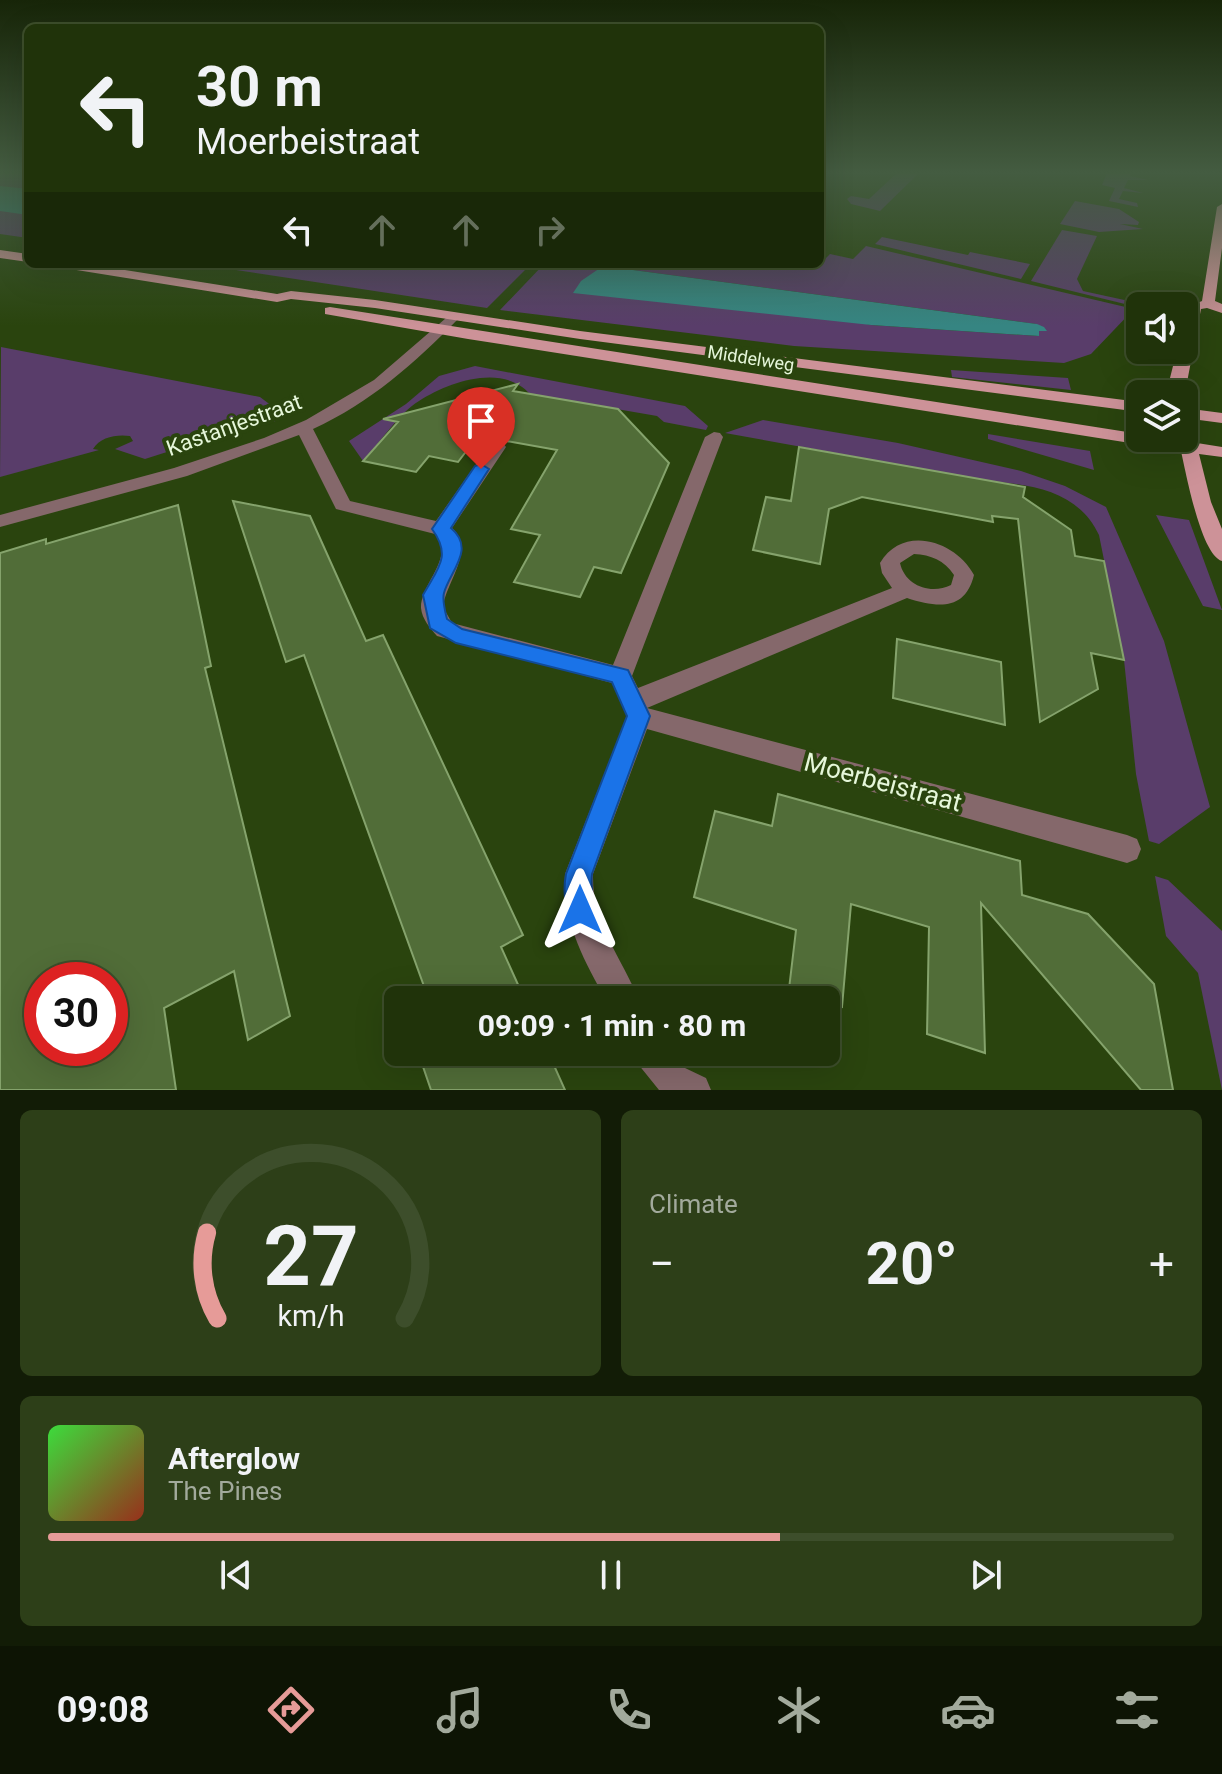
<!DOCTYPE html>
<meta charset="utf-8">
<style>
:root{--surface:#20330a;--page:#2d3f18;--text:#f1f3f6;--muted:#a2aa9c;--line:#3d4e2b;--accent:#e69b98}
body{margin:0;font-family:Roboto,sans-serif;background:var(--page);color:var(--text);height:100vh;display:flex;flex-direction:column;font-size:30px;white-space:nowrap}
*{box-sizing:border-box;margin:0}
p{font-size:26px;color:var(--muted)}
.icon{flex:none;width:44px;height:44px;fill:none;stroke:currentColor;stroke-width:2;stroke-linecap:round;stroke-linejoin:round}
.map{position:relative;height:1090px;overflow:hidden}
.sheet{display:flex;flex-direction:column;gap:20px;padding:20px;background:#121c06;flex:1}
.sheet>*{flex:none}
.guide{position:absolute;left:24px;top:24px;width:800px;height:244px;border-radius:12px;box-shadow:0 8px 32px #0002,0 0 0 2px var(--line);background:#20330a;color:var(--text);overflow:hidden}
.tools{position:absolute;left:1126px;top:292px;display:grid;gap:16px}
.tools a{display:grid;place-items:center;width:72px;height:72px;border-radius:12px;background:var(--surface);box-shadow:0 8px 32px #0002,0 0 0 2px var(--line);font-size:40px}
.speed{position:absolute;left:24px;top:962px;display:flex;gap:16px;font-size:40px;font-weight:700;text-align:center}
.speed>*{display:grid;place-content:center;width:104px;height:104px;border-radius:50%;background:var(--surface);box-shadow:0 8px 32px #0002,0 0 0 2px var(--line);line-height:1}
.speed .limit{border:12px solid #d22;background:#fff;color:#111}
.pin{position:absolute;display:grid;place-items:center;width:68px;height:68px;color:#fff;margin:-82px -34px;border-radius:50% 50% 50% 0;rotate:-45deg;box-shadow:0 0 8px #0007}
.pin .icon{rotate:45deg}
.me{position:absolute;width:88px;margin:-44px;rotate:0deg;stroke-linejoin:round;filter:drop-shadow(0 0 6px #0008)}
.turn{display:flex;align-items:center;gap:28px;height:168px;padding:0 40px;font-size:36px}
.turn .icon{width:104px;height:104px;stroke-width:2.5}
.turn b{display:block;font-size:56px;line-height:68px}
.lanes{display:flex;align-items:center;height:76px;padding:0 40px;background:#0003;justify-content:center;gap:40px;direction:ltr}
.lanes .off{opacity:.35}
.big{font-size:60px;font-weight:700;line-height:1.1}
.sheet .card{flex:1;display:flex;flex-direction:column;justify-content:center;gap:12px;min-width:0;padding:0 28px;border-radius:12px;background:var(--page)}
.sheet .dial{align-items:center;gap:0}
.dial svg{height:208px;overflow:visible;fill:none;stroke:var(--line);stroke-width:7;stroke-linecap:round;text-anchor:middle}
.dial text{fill:var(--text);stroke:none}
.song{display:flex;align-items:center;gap:24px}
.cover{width:96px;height:96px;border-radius:12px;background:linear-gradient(135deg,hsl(120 70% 55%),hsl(10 70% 35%))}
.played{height:8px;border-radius:4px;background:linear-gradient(90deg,var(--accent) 65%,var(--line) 65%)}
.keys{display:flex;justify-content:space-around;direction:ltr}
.heat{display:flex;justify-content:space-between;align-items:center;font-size:44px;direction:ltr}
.sheet .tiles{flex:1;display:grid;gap:20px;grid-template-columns:1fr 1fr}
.card:last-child{grid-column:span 2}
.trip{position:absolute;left:384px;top:986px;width:456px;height:80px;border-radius:12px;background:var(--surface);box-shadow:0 8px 32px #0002,0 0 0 2px var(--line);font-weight:700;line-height:80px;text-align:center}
.menu{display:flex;height:128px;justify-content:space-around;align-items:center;background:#0d1404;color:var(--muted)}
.menu .icon{width:56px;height:56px}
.menu .on{color:var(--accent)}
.menu b{font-size:36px;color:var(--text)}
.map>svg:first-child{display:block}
.green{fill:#593d6a;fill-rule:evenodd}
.water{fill:#368582}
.building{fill:#516d38;stroke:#85a36c;stroke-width:2;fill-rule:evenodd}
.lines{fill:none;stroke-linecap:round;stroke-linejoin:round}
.minor{fill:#85686b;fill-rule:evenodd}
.major{fill:#cd9298;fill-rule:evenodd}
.route{fill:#1a73e8;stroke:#114b97;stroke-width:2}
.labels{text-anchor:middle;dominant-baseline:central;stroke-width:8;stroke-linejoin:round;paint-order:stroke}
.far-street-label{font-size:18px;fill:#e6f7da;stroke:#2a440e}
.street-label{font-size:22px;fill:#e6f7da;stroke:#2a440e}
.near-street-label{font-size:26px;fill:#e6f7da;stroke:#2a440e}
</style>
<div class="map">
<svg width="1222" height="1090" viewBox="0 0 1222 1090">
<rect width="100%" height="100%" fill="#2a440e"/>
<path class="green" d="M0 173H28V238L0 234Z
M897 173H919L880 211 851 204 847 199 851 196 869 199Z
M1107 173H1131L1130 176 1148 180H1128L1124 188 1143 193 1123 191 1119 199 1137 203 1138 207 1109 201 1115 188 1102 185Z
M1075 201 1119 209 1139 222 1138 225 1120 224 1143 229 1099 232 1060 224Z
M1062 230 1097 236 1077 279 1083 291 1129 301V305L1031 281Z
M882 237 968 255 970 252 1030 264 1021 279 875 244Z
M866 246 1134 309 1091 354 1064 363 794 346 500 310 544 264H820L830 254 853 259ZM603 266 1036 324 1039 336 871 325Z
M196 264H531L487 308Z
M1 347 260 397 280 412V419L271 423 267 420 145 459 115 449 133 441 130 436C117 434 100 437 93 449L99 450 0 477Z
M475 366 685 406 708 426 706 430 664 422 657 416 530 394C502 363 449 382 419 401 398 414 380 443 363 461L349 441 406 404 439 376Z
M951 370 1068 378 1071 390 952 377Z
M763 420 898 443 1021 471 1065 486 1106 507 1164 641 1210 807 1159 844 1149 841 1136 774 1124 660 1099 535C1078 491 1034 485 990 481L725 433Z
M988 434 1090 451 1094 470 988 439Z
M1156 515 1189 520 1222 610 1203 606Z
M1155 876 1168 880 1222 931V1090L1198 973 1166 936Z"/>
<path class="water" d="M0 186 28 189V215L0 211Z
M603 266 1037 324 1044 327 1047 331H1039V336L871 325 573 293 581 281Z"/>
<path class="building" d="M518 384 513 391 618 409 669 463 621 573 594 567 580 597 514 582 540 535 511 529 557 450 478 436 458 462 429 456 416 472 363 461 398 422 383 419Z
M799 447 1025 487 1023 497 1071 530 1075 556 1104 561 1124 660 1091 653 1098 689 1040 722 1018 519 992 516 993 522 862 497 829 509 820 564 753 550 766 497 791 501Z
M233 501 310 516 366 641 383 635 523 935 501 947 525 1000H429L304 655 286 662Z
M178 505 211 666 205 668 290 1016 248 1040 234 971 164 1008 176 1090H0V553L46 539V544ZM42 980H110V1048H42Z
M897 639 1001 662 1005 725 893 698Z
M778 794 1020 861 1022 895 1088 914 1154 984 1173 1090H1141L981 903 985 1053 927 1034 929 927 851 904 842 1007 789 989 796 930 694 897 715 811 772 826Z
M418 1052H548L565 1090H431Z"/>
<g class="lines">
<path class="minor" d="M453 312 460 316 458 319C415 363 370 403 313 429L350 501 436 521 491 443H503L506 447 452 528C476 550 446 582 443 607L452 623 613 665 705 437 714 432 720 433 723 437 632 676 638 688 892 588 882 573 880 563C903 524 956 541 974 575 965 611 938 608 907 598L647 708 1127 835 1137 839 1141 849 1137 859 1127 863 647 729 593 874C592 924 621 956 639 1000H606C584 960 562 921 565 874L627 716 612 683 437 636C430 628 422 619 421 608 420 585 457 554 435 534L336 509 299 435 187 476 0 527V515L174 468 264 438 306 420 374 380ZM914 554C931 555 944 560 954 575L951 585C931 595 905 586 900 563Z
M633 1052H672L685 1068 706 1078 711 1090H659L638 1064Z"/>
<path class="major" d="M1222 204V248L1215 301 1222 304V313L1207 308 1201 309 1184 398V394H1171L1170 378 1177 350H1184V324L1188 307 1202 301 1217 207Z
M0 250 28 254V262L0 258Z
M58 264H87L277 294 291 291 375 300 580 331 1140 402V412L580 339 375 308 291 299 277 302 64 268Z
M330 307 1140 434V438L1179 440 1184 438V421L1190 422 1197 443 1222 447V457L1199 454 1211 502 1222 529V561C1201 555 1186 473 1181 451L468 339 325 314V308Z
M1184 408 1222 413V423L1184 418Z"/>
</g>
<linearGradient id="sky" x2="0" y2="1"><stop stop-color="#172508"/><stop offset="0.53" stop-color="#445c41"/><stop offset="1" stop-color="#445c41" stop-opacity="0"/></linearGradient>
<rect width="1222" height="326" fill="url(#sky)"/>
<path class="route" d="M481 464 489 469 451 528C476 549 450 571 444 593 442 600 445 611 447 619L462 629 628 670 650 716 592 874C590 890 596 905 590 919L580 923 571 919C564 904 563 890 566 874L627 716 612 682 456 643 430 628 423 595C438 568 452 556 432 529L475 466Z"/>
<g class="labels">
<g class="far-street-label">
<text transform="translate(751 358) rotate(9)">Middelweg</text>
</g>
<g class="street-label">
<text transform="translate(234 425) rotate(-20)">Kastanjestraat</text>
</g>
<g class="near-street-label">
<text transform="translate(883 782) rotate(15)">Moerbeistraat</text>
</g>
</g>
</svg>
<div class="tools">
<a><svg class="icon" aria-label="sound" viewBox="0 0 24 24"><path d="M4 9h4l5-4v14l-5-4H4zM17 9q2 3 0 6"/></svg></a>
<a><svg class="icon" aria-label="layers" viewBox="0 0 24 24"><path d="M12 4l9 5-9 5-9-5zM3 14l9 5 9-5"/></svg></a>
</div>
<div class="speed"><div class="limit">30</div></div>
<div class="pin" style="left:481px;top:469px;background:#d93025"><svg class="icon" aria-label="arrive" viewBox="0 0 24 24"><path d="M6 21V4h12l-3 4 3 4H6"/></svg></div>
<svg class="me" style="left:580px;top:910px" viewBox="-20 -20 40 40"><path d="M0-17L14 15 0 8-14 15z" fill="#1a73e8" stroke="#fff" stroke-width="4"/></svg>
<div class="trip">09:09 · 1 min · 80 m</div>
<div class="guide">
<div class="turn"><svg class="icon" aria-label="left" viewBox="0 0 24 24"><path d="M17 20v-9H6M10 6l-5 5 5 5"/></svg><div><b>30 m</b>Moerbeistraat</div></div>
<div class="lanes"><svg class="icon" aria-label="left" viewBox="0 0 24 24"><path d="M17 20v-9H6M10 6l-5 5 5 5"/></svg><svg class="icon off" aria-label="ahead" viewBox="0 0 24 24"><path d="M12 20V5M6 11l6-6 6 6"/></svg><svg class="icon off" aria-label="ahead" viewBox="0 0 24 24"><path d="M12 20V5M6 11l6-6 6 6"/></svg><svg class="icon off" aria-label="right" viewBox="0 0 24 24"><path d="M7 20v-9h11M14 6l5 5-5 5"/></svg></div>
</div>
</div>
<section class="sheet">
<div class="tiles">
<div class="card dial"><svg viewBox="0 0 100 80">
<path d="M14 69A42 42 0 1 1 86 69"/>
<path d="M14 69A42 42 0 0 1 10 36" stroke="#e69b98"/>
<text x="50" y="56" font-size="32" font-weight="700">27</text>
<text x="50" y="72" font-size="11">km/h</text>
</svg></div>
<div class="card"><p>Climate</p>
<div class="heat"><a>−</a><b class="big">20°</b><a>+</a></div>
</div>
<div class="card">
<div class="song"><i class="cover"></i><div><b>Afterglow</b><p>The Pines</p></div></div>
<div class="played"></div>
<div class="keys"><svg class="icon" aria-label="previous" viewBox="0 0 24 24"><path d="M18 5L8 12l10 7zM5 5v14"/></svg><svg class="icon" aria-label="pause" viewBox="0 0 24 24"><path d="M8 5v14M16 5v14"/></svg><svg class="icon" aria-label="next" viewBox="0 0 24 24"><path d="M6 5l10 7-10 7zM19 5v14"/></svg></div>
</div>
</div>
</section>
<nav class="menu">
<b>09:08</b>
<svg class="icon on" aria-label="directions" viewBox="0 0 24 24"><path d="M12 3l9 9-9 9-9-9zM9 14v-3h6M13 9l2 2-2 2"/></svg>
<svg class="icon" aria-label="music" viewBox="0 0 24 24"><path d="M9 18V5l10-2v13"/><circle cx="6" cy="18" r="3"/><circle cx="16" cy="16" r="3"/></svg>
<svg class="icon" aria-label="phone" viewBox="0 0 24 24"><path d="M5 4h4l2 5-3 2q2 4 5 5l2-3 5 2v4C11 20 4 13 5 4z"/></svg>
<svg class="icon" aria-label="climate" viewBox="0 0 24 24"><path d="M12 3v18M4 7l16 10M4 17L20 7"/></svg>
<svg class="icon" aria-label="car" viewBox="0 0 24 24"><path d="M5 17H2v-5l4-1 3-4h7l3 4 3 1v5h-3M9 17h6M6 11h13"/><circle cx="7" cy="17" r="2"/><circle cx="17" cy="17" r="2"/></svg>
<svg class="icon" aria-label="filters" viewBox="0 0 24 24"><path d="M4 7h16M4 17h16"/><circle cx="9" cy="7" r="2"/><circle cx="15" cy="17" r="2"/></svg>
</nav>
